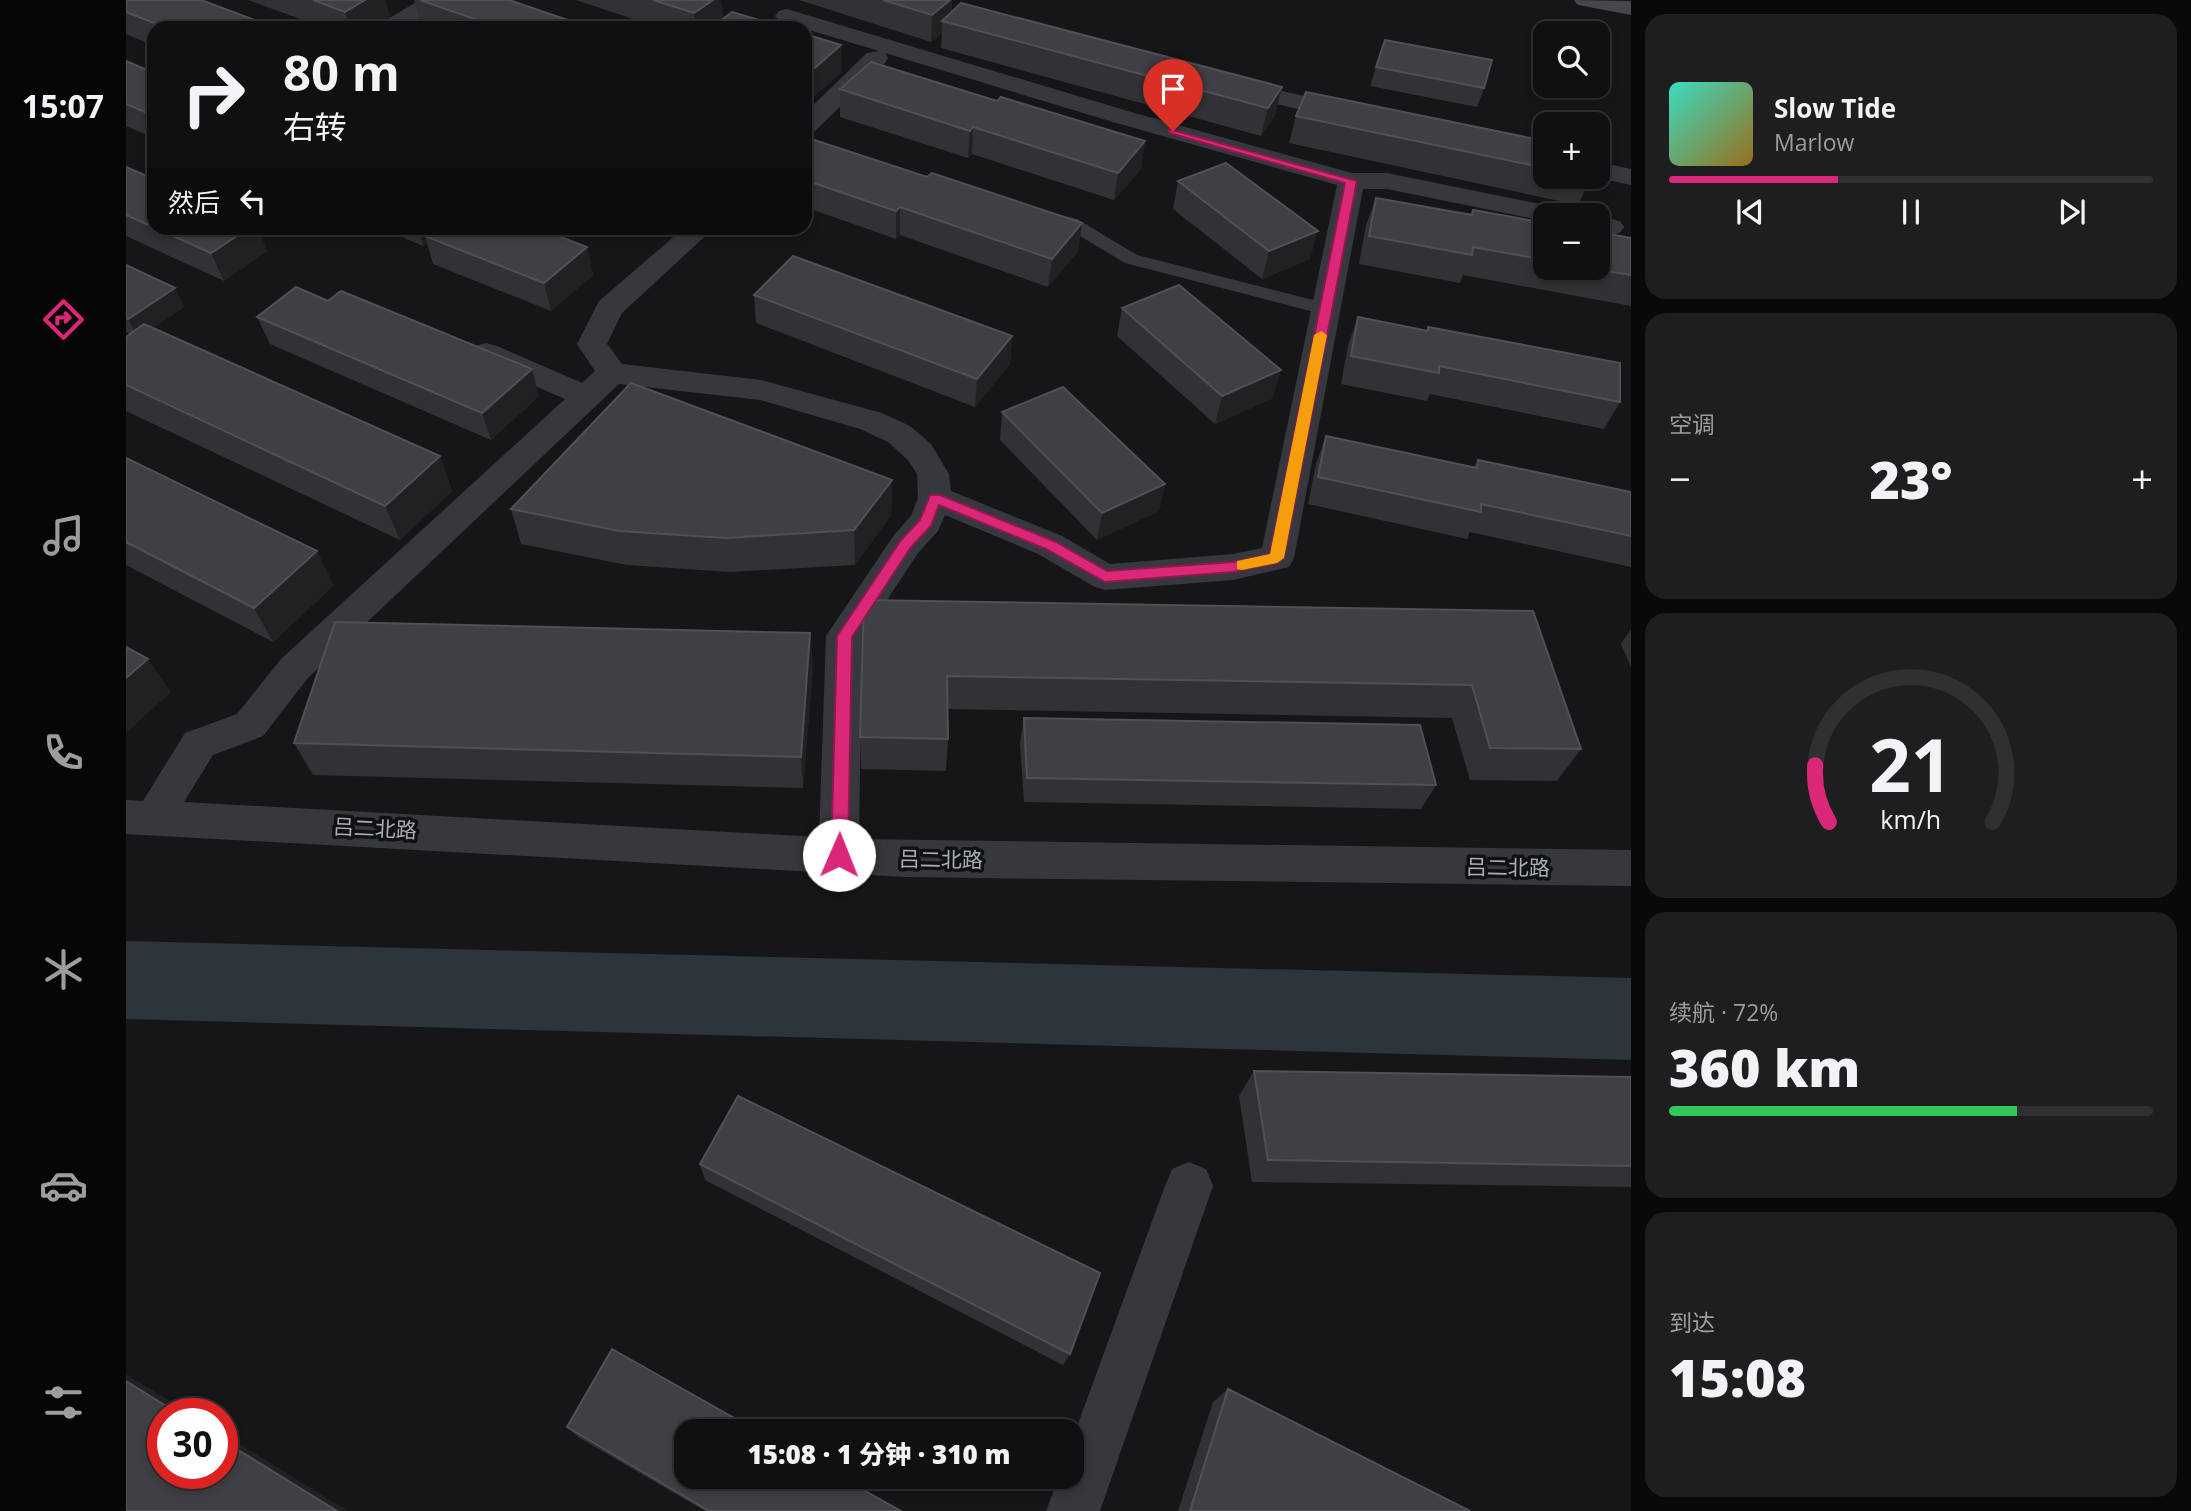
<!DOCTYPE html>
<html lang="zh">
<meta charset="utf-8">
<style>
:root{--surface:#101012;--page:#1e1e20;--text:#f1f3f6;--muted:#9c9d9f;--line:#303032;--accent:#db2777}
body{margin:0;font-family:"Open Sans","Noto Sans SC",sans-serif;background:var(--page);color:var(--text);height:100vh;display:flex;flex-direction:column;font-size:26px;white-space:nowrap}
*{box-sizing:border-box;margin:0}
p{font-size:23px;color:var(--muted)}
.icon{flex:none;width:38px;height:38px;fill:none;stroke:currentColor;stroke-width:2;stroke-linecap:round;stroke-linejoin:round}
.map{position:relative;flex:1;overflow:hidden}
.side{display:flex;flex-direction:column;gap:14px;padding:14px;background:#09090a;width:560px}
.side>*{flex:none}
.banner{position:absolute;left:21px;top:21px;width:665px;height:214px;border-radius:21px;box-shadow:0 4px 10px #0003,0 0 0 2px var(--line);background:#101012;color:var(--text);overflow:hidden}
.tools{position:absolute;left:1407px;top:21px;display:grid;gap:14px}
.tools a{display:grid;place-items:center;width:77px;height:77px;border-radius:14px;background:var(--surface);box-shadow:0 4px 10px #0003,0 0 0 2px var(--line);font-size:35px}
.speed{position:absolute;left:21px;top:1398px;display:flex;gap:14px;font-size:35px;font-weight:700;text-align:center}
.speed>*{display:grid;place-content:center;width:91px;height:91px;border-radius:50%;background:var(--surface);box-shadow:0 4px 10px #0003,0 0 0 2px var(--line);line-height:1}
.speed .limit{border:10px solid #d22;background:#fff;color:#111}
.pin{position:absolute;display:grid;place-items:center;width:60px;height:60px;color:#fff;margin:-72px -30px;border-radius:50% 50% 50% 0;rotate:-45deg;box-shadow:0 0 7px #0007}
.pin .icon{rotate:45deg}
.me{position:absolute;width:77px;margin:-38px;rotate:1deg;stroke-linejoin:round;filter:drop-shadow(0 0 5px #0008)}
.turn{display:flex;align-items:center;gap:24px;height:147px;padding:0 21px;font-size:32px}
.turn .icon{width:91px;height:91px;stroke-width:2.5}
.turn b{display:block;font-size:49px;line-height:60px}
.then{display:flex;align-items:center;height:66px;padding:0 21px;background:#0003;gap:14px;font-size:26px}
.big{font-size:52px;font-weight:800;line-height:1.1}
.side .widget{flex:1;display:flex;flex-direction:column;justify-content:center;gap:10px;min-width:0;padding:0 24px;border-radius:21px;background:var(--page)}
.side .dial{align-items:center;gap:0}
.dial svg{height:182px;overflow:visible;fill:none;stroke:var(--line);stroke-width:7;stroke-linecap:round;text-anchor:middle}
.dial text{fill:var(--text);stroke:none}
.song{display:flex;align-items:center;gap:21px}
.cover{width:84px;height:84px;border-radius:10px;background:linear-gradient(135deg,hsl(170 70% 55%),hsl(40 70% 35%))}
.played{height:7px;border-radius:4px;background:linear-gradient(90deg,var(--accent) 35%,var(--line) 35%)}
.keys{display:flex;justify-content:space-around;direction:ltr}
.heat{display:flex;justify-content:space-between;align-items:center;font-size:38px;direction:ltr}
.charge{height:10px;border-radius:5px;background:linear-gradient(90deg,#34c759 72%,var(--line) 0)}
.trip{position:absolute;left:548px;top:1419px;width:410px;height:70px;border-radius:21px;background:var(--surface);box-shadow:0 4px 10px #0003,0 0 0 2px var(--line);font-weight:800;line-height:70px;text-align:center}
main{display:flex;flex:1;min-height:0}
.tabs{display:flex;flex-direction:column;width:126px;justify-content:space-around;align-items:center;background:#060607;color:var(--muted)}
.tabs .icon{width:49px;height:49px}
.tabs .active{color:var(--accent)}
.tabs b{font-size:32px;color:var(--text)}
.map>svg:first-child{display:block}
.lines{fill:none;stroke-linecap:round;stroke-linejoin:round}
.river{fill:#2c353c;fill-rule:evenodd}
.service{fill:#37383d;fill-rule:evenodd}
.minor{fill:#37383d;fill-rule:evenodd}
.secondary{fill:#45474d;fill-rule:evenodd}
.wall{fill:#323236}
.shaded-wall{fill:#212124}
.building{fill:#3f3f44;stroke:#4f5156;stroke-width:2}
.route{fill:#db2777;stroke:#8e194d;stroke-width:2}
.slow{fill:#f59e0b}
.labels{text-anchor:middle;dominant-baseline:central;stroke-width:7;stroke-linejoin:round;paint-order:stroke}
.street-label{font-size:21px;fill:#a8adb8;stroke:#111113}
</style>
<main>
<nav class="tabs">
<b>15:07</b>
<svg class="icon active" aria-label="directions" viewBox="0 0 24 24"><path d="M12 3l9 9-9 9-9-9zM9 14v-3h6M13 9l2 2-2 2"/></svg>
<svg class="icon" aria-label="music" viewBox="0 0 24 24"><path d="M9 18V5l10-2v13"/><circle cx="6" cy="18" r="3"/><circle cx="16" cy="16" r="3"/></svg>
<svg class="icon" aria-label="phone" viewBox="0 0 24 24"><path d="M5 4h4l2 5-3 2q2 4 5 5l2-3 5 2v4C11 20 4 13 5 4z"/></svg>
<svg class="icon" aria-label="climate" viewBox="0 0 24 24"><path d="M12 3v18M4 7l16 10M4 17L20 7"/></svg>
<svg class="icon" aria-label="car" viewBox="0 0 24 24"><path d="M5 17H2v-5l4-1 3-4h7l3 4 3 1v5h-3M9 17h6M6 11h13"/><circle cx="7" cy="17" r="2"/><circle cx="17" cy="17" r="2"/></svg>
<svg class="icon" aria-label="filters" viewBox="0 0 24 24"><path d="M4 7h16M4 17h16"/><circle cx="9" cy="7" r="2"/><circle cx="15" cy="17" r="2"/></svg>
</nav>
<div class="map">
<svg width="1505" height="1511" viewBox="0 0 1505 1511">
<rect width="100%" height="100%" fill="#161618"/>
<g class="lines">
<path class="river" d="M0 941 1505 978V1060L0 1019Z"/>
<path class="service" d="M923 212 951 219 1011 255 1207 305 1209 309 1200 315 999 263 939 227 917 221 914 217Z"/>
<path class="minor" d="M294 0H323L319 5 280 28H251L255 23Z
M661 9 1005 112 1226 173H1261L1429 207 1439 209 1443 215H1419V221L1261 189H1237L1168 558 1163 567 1107 580 979 590 967 586 912 554 819 515 812 531 792 553 736 638 733 839 1505 850V886L779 877 0 834V800L17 801 59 733 111 714 155 659 439 399 349 360 345 353 349 346 360 343 371 346 456 383 469 371 451 344 473 301 558 228H588L496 313 481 344 496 364 635 380 756 413 784 426 805 444 823 474 825 491 936 536 984 564 1107 554 1136 548 1211 185 987 122 759 53 762 58 759 63 688 132 679 135V113L741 53 753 51 653 21 649 16 653 11ZM493 384 634 400 734 429 762 442 782 460 791 474 792 498 785 516 768 535 700 636 693 837 58 802 87 755 137 736 181 679Z
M1104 79 1235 109 1239 114 1235 119 1226 122 1095 91 1092 86 1095 81Z
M1472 162 1505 169V185L1467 177H1472Z
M1472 216 1494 221 1498 227 1494 233 1484 235 1472 232Z
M1063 1162 1080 1169 1087 1186 974 1511H920L933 1477H945V1443L1039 1186 1046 1169Z"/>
<path class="secondary" d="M1448 0 1505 1V15L1452 5Z"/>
</g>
<path class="wall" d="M0 0 150 28H28V46L0 34Z
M122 0H259L264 17 246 28H199Z
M288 0H383L465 28H304L295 25Z
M450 0H595L597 19 659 28H534Z
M673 0H826V12L1156 87 1149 115 1135 136 815 48 816 33 805 42Z
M679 34 716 72 685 99 679 97Z
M0 61 28 73V138L0 126Z
M1250 67 1358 88 1351 107 1244 86Z
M714 89 871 101 1019 141 1015 169 988 200 846 154 842 158 714 117Z
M1170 116 1419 141V177H1465L1452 205 1163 143Z
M679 137 801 177 956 223 952 251 922 287 774 235 770 239 679 207Z
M0 167 28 228H131L141 251 98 281 0 236Z
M1052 181 1184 259 1136 279 1047 209Z
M1250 198 1345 214 1347 210 1419 223V268H1472L1505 238V306L1337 275 1334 283 1233 264 1240 225Z
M255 228H411L461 247 467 275 425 311 307 264 301 243 297 246Z
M0 265 58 307 27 328 314 456 326 491 274 540 0 411V337L4 334 0 332Z
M628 295 886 336 884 364 849 407 630 323Z
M202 301 413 396 365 440 144 344 131 317Z
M996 308 1147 398 1089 424 991 336Z
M1232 317 1301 331 1302 327 1494 402 1478 429 1304 394 1301 401 1215 384 1222 345Z
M876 412 1039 484 1033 511 971 540 874 440Z
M1200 436 1348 467 1352 460 1505 492V567L1344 532 1341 539 1182 504 1190 464Z
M0 458 208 585 147 642 0 565Z
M766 480 765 515 729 565 604 572 501 565 395 544 385 509Z
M738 600 1407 611 1455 749 1431 781 1344 780 1326 718 822 709V739L820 771 735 769 734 737Z
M1505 629V667L1495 644Z
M684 633 687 667 677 788 187 775 168 743Z
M898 718 1310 785 1295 809 898 802 894 743Z
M1128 1071 1505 1077V1187L1126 1182 1113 1096Z
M574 1164 944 1354 937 1365 579 1180Z
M1102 1389 1344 1511H1052L1087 1402Z
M441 1427 775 1511H579L452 1437Z"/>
<path class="shaded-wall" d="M239 0H259L264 17 246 28H225L219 12Z
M587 0H595L597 22 588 28H570L568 13Z
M824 0H826L825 23 816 21V33L805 42 806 15Z
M715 45 716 72 685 99 684 72Z
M1156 87 1149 115 1135 136 1142 108Z
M847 127 846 154 842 158 844 131Z
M1019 141 1015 169 988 200 992 173Z
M774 207V235L770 239V211Z
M956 223 952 251 922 287 926 259Z
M123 228H131L141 251 98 281 85 253Z
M292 228H322L299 236 301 243 297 246Z
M1192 231 1184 259 1136 279 1143 251Z
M461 247 467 275 425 311 418 283Z
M49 288 58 307 12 338 2 319Z
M886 336 884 364 849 407 851 379Z
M406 369 413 396 365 440 356 413Z
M1155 370 1147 398 1089 424 1096 396Z
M314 456 326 491 274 540 259 506Z
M766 480 765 515 729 565 728 530Z
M1039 484 1033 511 971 540 976 513Z
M191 551 208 585 147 642 128 608Z
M684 633 687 667 677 788 675 757Z
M22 659 45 692 0 733V678Z
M0 1374 65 1414H53L0 1381Z
M96 1433 222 1511H211L96 1440Z"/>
<path class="building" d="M0 0H75L150 28H41L0 12Z
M187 0H239L219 12Z
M294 0H383L465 28H374Z
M527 0H587L568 13Z
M757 0H824L806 15Z
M835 3 1156 87 1142 108 816 21Z
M606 12 659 28H585Z
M679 34 715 45 684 72 679 70Z
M1259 40 1366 60 1358 88 1250 67Z
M0 61 28 73V116L0 104Z
M745 62 871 101 875 97 1019 141 992 173 847 127 844 131 714 89Z
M1180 92 1419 141V168L1170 116Z
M679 137 801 177 806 173 956 223 926 259 774 207 770 211 679 180Z
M1100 163 1192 231 1143 251 1052 181Z
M0 167 28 179V228H123L85 253 0 215Z
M1250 198 1346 215 1347 210 1419 223V260L1347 247 1346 255 1243 236Z
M309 228H411L461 247 418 283 299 236Z
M1472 232 1505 238V275L1464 268H1472Z
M667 256 886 336 851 379 628 295Z
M0 265 49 288 2 319 0 318Z
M1053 285 1155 370 1096 396 996 308Z
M170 287 202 301 215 291 406 369 356 413 131 317Z
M1232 317 1302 331V327L1494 363V402L1313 366V373L1225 356Z
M18 324 314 456 259 506 0 385V337Z
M505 383 766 480 728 530 600 538 493 531 385 509Z
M937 387 1039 484 976 513 876 412Z
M1200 436 1351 468 1352 460 1505 492V536L1355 504V512L1192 477Z
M0 458 191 551 128 608 0 542Z
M738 600 1407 611 1455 749 1364 748 1346 685 821 676 822 739 734 737Z
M209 622 684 633 675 757 168 743Z
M0 647 22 659 0 678Z
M898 718 1294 725 1310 785 901 778Z
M1128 1071 1505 1077V1166L1142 1160Z
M612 1096 974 1273 944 1354 574 1164Z
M486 1349 633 1432H560V1477H714L775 1511H583L441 1427Z
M0 1381 53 1414H37V1474H96V1440L211 1511H0Z
M1102 1389 1344 1511H1064Z"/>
<path class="route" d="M1043 129 1231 181 1158 558 1151 563 1107 572 979 582 920 549 813 505 805 526 785 547 726 637 722 855 719 860 713 862 707 860 705 855 711 636 775 540 794 520 804 495H814L930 542 981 571 1107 562 1144 554 1219 183 1043 133Z"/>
<path class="slow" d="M1195 331 1201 335 1158 558 1151 563 1116 570 1111 569V561L1144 554 1188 335Z"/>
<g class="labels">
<g class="street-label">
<text transform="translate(249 828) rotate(3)">吕二北路</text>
<text transform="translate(815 859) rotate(1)">吕二北路</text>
<text transform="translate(1382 867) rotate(1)">吕二北路</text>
</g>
</g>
</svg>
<div class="tools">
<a><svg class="icon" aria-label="search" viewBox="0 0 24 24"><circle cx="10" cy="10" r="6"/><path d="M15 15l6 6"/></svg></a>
<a>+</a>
<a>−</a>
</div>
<div class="speed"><div class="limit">30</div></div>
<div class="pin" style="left:1047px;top:131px;background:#d93025"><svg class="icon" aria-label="arrive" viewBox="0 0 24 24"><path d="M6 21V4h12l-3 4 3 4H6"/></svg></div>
<svg class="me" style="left:713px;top:855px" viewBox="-20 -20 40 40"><circle r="19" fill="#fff"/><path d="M0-13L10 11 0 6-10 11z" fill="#db2777"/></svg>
<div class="trip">15:08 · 1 分钟 · 310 m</div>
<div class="banner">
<div class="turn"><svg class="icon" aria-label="right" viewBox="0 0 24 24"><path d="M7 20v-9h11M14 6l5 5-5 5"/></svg><div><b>80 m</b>右转</div></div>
<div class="then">然后<svg class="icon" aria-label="left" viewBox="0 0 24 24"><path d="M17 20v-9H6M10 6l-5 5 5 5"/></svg></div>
</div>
</div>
<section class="side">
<div class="widget">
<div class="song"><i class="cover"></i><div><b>Slow Tide</b><p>Marlow</p></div></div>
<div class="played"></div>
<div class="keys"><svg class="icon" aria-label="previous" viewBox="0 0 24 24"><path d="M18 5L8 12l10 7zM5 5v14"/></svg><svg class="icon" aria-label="pause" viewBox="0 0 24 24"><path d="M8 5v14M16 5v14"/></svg><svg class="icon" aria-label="next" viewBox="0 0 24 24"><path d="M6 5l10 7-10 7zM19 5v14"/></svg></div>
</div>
<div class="widget"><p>空调</p>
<div class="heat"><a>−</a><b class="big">23°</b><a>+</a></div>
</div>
<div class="widget dial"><svg viewBox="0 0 100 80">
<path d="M14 69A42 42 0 1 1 86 69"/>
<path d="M14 69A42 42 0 0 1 8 44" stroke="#db2777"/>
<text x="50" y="56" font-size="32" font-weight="700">21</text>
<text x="50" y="72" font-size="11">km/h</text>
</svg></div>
<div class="widget"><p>续航 · 72%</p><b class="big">360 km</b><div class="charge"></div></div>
<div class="widget"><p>到达</p><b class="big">15:08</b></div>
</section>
</main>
